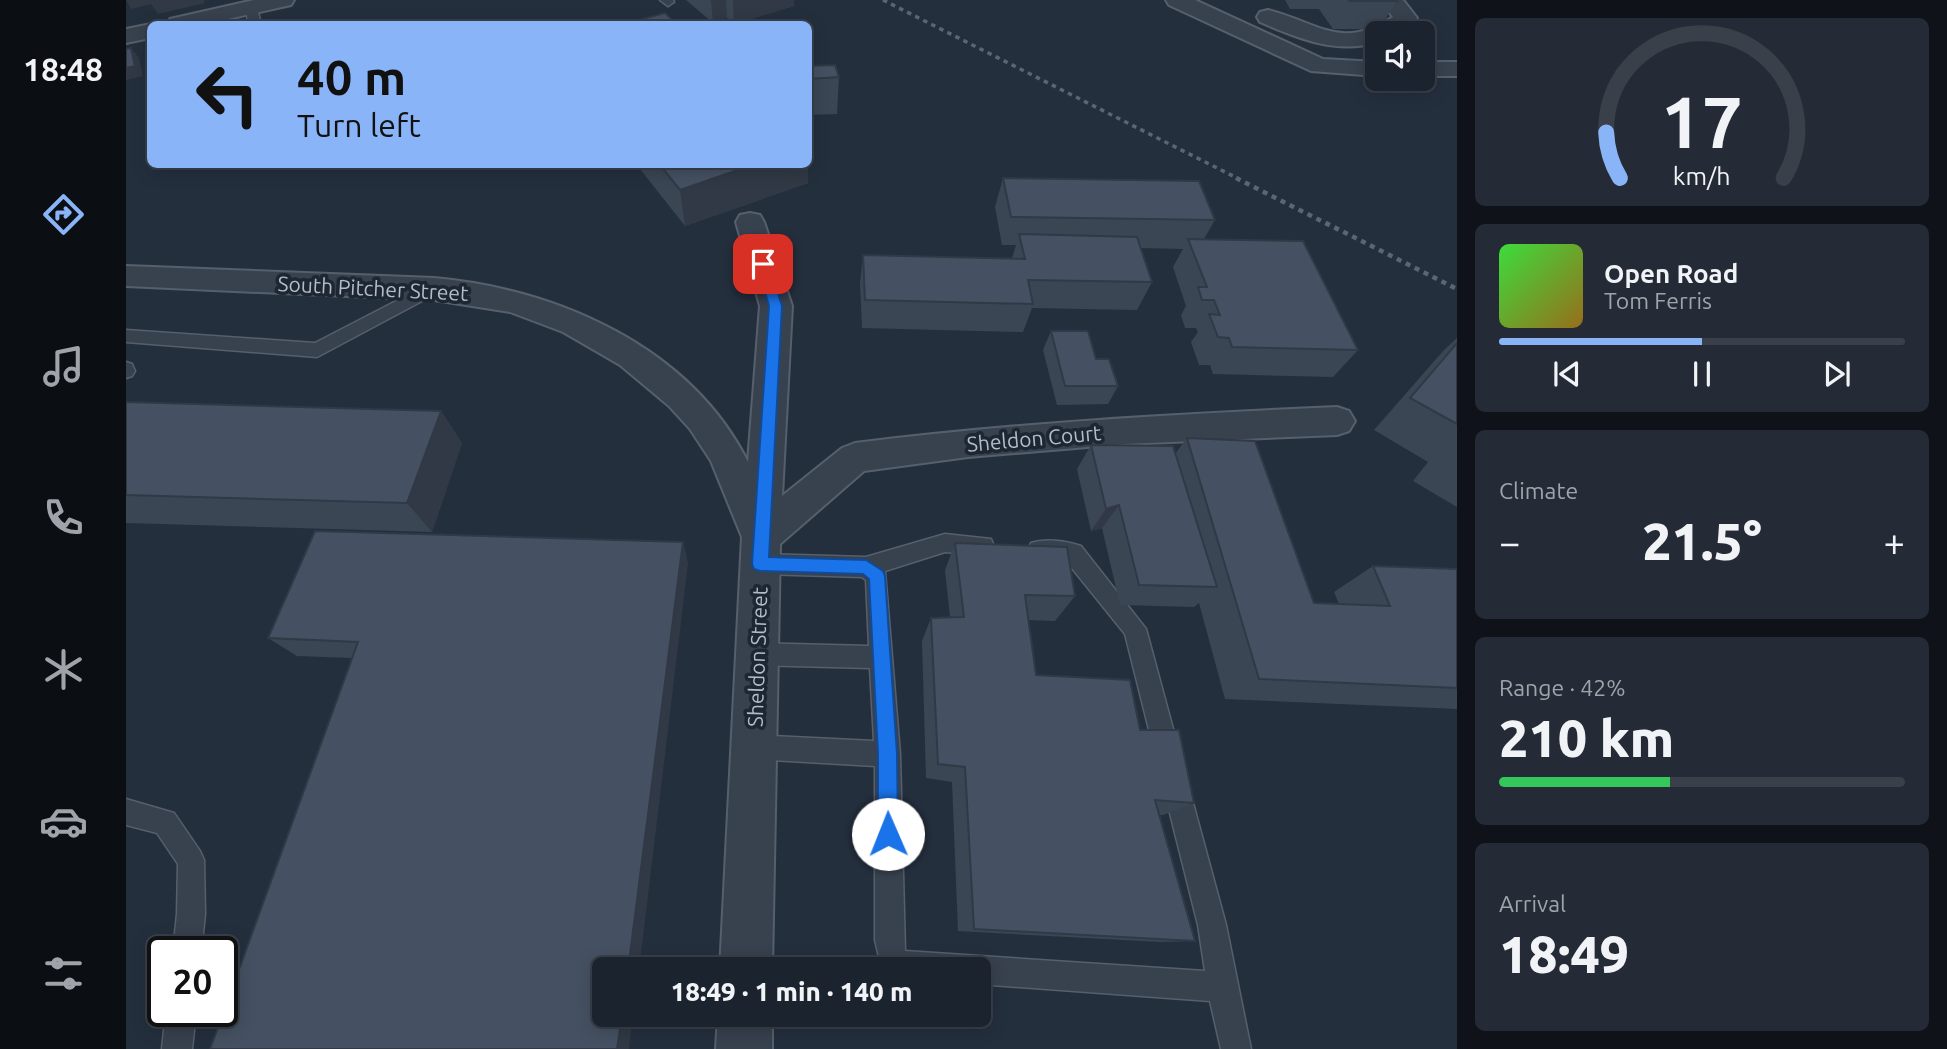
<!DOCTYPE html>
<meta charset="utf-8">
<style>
:root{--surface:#1b232e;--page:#242b36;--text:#f1f3f6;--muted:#a0a4aa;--line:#39404a;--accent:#8ab4f8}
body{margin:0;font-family:Ubuntu,sans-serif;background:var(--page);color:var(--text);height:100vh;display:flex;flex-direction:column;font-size:26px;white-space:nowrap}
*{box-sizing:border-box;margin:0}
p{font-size:23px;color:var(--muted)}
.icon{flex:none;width:38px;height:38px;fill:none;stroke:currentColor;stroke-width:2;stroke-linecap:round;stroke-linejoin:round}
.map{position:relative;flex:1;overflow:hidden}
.details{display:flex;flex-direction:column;gap:18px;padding:18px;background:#0f1319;width:490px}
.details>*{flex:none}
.guide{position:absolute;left:21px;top:21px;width:665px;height:147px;border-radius:10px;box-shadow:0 4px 18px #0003,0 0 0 2px var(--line);background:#8ab4f8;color:#111;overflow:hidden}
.buttons{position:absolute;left:1239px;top:21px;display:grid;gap:14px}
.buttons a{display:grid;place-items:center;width:70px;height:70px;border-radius:10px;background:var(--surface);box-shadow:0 4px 18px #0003,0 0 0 2px var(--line);font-size:35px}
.speed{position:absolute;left:21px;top:936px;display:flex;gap:14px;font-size:35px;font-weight:700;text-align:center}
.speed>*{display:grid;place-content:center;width:91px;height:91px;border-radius:50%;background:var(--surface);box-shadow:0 4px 18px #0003,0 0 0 2px var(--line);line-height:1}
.speed .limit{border:4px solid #111;border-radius:10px;background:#fff;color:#111}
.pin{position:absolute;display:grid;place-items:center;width:60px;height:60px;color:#fff;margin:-30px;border-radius:14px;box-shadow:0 4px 10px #0006}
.me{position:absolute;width:77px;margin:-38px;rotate:359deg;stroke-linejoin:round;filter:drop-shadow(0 0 5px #0008)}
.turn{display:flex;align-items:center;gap:24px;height:147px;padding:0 35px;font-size:32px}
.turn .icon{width:91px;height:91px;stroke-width:2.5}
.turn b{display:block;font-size:49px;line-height:60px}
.big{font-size:52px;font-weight:800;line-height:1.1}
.details .card{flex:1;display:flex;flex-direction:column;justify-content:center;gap:10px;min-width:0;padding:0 24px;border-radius:10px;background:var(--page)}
.details .dial{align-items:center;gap:0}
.dial svg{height:182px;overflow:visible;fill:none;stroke:var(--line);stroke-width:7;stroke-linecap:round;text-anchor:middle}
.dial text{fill:var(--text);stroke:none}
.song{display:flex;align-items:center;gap:21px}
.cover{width:84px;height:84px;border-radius:10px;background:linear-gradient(135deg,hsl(120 70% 55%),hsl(40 70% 35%))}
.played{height:7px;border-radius:4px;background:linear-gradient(90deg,var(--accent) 50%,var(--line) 50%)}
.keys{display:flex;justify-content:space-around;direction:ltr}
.heat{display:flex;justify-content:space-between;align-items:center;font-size:38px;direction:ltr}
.charge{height:10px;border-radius:5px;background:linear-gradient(90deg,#34c759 42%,var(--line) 0)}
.trip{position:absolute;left:466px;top:957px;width:399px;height:70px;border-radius:10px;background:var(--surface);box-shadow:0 4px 18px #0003,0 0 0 2px var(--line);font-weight:800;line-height:70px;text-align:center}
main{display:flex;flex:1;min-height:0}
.tab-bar{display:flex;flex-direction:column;width:126px;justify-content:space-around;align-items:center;background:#0b0e12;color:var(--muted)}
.tab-bar .icon{width:49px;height:49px}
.tab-bar .current{color:var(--accent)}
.tab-bar b{font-size:32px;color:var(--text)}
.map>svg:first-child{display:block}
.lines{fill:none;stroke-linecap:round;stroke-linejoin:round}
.lane-casing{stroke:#565f6c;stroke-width:3}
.street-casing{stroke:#565f6c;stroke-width:4}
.lane{fill:#38414e;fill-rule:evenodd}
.street{fill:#38414e;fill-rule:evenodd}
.rail-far1{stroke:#5a6575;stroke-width:3.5;stroke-dasharray:4.5 4.5;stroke-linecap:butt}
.rail{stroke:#5a6575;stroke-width:4.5;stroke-dasharray:5 5;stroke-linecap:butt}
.wall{fill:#3b4654}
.shaded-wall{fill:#303945}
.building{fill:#455162;stroke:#303945;stroke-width:2}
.route{fill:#1a73e8;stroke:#114b97;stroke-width:2}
.labels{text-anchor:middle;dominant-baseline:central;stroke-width:7;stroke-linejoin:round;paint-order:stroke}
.street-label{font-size:21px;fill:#b4bcc9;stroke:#1d2633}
</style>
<main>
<nav class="tab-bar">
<b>18:48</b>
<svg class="icon current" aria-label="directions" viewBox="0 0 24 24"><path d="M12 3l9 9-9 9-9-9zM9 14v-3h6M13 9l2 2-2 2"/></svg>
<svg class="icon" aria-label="music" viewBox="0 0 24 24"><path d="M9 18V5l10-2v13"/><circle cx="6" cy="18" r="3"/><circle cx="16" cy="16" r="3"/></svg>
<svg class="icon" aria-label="phone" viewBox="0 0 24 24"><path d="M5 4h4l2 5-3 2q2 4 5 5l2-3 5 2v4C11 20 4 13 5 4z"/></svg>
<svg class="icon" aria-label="climate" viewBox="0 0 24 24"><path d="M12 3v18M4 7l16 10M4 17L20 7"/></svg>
<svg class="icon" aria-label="car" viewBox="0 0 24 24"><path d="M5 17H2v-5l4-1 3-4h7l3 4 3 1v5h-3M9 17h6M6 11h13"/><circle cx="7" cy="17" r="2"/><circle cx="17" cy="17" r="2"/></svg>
<svg class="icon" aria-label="filters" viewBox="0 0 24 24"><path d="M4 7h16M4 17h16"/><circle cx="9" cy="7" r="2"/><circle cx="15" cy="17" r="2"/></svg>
</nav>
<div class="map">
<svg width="1331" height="1049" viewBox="0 0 1331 1049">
<rect width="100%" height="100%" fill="#242f3e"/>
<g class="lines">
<defs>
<path id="lane" d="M534 0H547L548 2 542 6Z
M125 4 131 8 135 24H123L119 8Z
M305 283 311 285 313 289 311 293 191 357 0 342V330L189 343Z
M0 362 6 364 9 371 6 376 0 378Z
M819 534 865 539 868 546 865 553 857 555 819 552 759 571 774 754 779 951 1079 971 1072 925 999 634 941 562 905 557 902 550 905 543C919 538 941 541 955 546L1020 629 1100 925 1125 1049H1095L1084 1001 852 984V970H756L749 940V766L628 759 619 756 616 747 619 738 628 735 748 741 744 668 631 665 623 662 619 654 623 646 631 643 743 646 740 580 736 577 634 574 626 571 623 564 626 557 634 554 740 557Z
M0 799 48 813 74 851 78 860 79 914 75 952H47L51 914 52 864 31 833 0 825Z
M40 1012H70L66 1049H36Z"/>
<path id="street" d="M128 0H168L165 5 79 24H41L44 19Z
M1040 0H1069L1197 59 1251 62V76L1185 71 1043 5Z
M1254 0H1277L1291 18 1272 33H1251V42C1211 55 1171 38 1134 22L1131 17 1134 12 1142 10C1194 23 1214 51 1267 17Z
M25 24 24 38 0 43V29Z
M1297 62H1331V76H1297Z
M624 213 634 215 638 222 666 306 656 496 716 448 729 443C889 423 1049 414 1211 407L1223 411 1229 421 1223 431 1211 435 998 444 842 457 738 471 654 544 646 970H594L616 537 585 461 564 429 543 406 494 365 437 332 384 312 308 300 0 286V266L308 278C432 289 564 347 622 462L634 306 610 222 614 215Z
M592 1015H646V1049H590Z"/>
</defs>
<use href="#lane" class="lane-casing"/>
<use href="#street" class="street-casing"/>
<use href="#lane" class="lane"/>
<use href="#street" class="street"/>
<path class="rail-far1" d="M757 0 1113 179"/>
<path class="rail" d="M1110 178 1331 289"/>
</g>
<path class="wall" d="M560 0H668V6L608 24 601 18 587 23Z
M1159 0H1270L1271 1 1253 29H1207L1193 9H1164Z
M682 66 713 77 711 114 682 115Z
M510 164H682V183L559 226Z
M877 178 1089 220 1078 239 1232 350 1207 377 1087 374 1084 365H1073L1065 342 1072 332 1070 328H1059L1055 315 1060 306 1047 267 1057 249 1015 248 1026 282 1011 310 906 308 897 332 736 328 734 283 737 255 886 258 890 245H876L869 207Z
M925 331 970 359 992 386 982 404 931 405 917 350Z
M1331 338V507L1287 481 1302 462 1248 430 1318 350Z
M0 402 315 411 336 443 306 532 0 523Z
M1061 438 1188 603 1213 604 1208 592 1247 566 1331 569V709L1099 699 1073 603 1068 607 994 605 976 528 965 531 951 469 965 445 1049 454Z
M557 542 562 564 226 658 171 656 142 638Z
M829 543 949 596 929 621 902 620 910 675 1014 730 1068 803 1037 815H1033L1069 941 1035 942 832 931 826 782 800 778 796 641 805 618 824 617 819 570Z"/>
<path class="shaded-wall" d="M0 0H78L79 3 32 14 25 4 5 9Z
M585 0H600L601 18 587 23Z
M607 0H668V6L608 24Z
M5 48 13 58 17 76 0 80V68Z
M629 164H682V183L559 226 554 190Z
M315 411 336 443 306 532 281 503Z
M993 505 976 528 965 531 980 509Z
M557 542 562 564 513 970H502Z
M496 1015H507L503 1049H491Z"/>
<path class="building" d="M1223 0H1270L1271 1H1224Z
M539 13 551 24H497Z
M5 48 9 66 0 68V49Z
M709 65 713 77 682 79V66Z
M533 164H629L554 190Z
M877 178 1073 181 1089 220 885 217Z
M893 234 1011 237 1026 282 902 280 907 304 739 300 737 255 899 259Z
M1062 239 1177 241 1232 350 1106 347 1103 338 1092 337 1083 314 1094 315 1088 300H1076L1072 287H1081Z
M925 331H962L970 359H983L992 386H939Z
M1331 343V424L1284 398Z
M0 402 315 411 281 503 0 495Z
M1061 438 1129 441 1188 603 1264 606 1247 566 1331 569V688L1133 679Z
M965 445 1047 446 1091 587 1013 585 993 505 980 509Z
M189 531 557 542 502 970H478V1015H496L491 1049H84L232 642 142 638Z
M829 543 941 547 949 596 899 595 910 675 1004 680 1014 730H1053L1068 803 1029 800 1069 941 848 929 839 767 812 764 805 618 838 617Z"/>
<path class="route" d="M637 260 643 264 656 306 643 557 740 560 757 571 759 576 771 754 772 834 769 841 762 844 755 841 752 834V754L743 579 737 574 634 571 628 569 626 564 643 306 631 264Z"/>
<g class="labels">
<g class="street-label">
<text transform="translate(247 288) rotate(3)">South Pitcher Street</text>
<text transform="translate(908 438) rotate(-5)">Sheldon Court</text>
<text transform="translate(631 657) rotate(-88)">Sheldon Street</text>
</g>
</g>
</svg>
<div class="buttons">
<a><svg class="icon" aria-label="sound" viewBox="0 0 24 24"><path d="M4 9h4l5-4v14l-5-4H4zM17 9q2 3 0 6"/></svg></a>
</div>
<div class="speed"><div class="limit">20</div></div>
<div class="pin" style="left:637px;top:264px;background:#d93025"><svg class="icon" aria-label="arrive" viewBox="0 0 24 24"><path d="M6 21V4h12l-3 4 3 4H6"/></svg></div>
<svg class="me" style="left:762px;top:834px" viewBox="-20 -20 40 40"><circle r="19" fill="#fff"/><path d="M0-13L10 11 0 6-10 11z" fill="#1a73e8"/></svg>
<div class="trip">18:49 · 1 min · 140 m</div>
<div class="guide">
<div class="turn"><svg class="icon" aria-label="left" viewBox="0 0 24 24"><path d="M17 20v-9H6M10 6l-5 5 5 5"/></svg><div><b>40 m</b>Turn left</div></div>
</div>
</div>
<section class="details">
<div class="card dial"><svg viewBox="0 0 100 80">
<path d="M14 69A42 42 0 1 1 86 69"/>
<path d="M14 69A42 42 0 0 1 8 49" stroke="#8ab4f8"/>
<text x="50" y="56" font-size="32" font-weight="700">17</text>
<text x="50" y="72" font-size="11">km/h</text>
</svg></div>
<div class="card">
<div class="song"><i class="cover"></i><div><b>Open Road</b><p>Tom Ferris</p></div></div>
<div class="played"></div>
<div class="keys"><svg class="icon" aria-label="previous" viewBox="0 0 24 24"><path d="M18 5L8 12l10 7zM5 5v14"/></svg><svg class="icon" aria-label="pause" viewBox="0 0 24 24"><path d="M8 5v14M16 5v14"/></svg><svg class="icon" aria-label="next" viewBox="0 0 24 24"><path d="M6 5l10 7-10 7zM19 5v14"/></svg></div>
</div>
<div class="card"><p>Climate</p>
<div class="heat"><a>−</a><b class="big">21.5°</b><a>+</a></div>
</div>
<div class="card"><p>Range · 42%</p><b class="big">210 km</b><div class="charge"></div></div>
<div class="card"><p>Arrival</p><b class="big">18:49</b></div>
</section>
</main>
